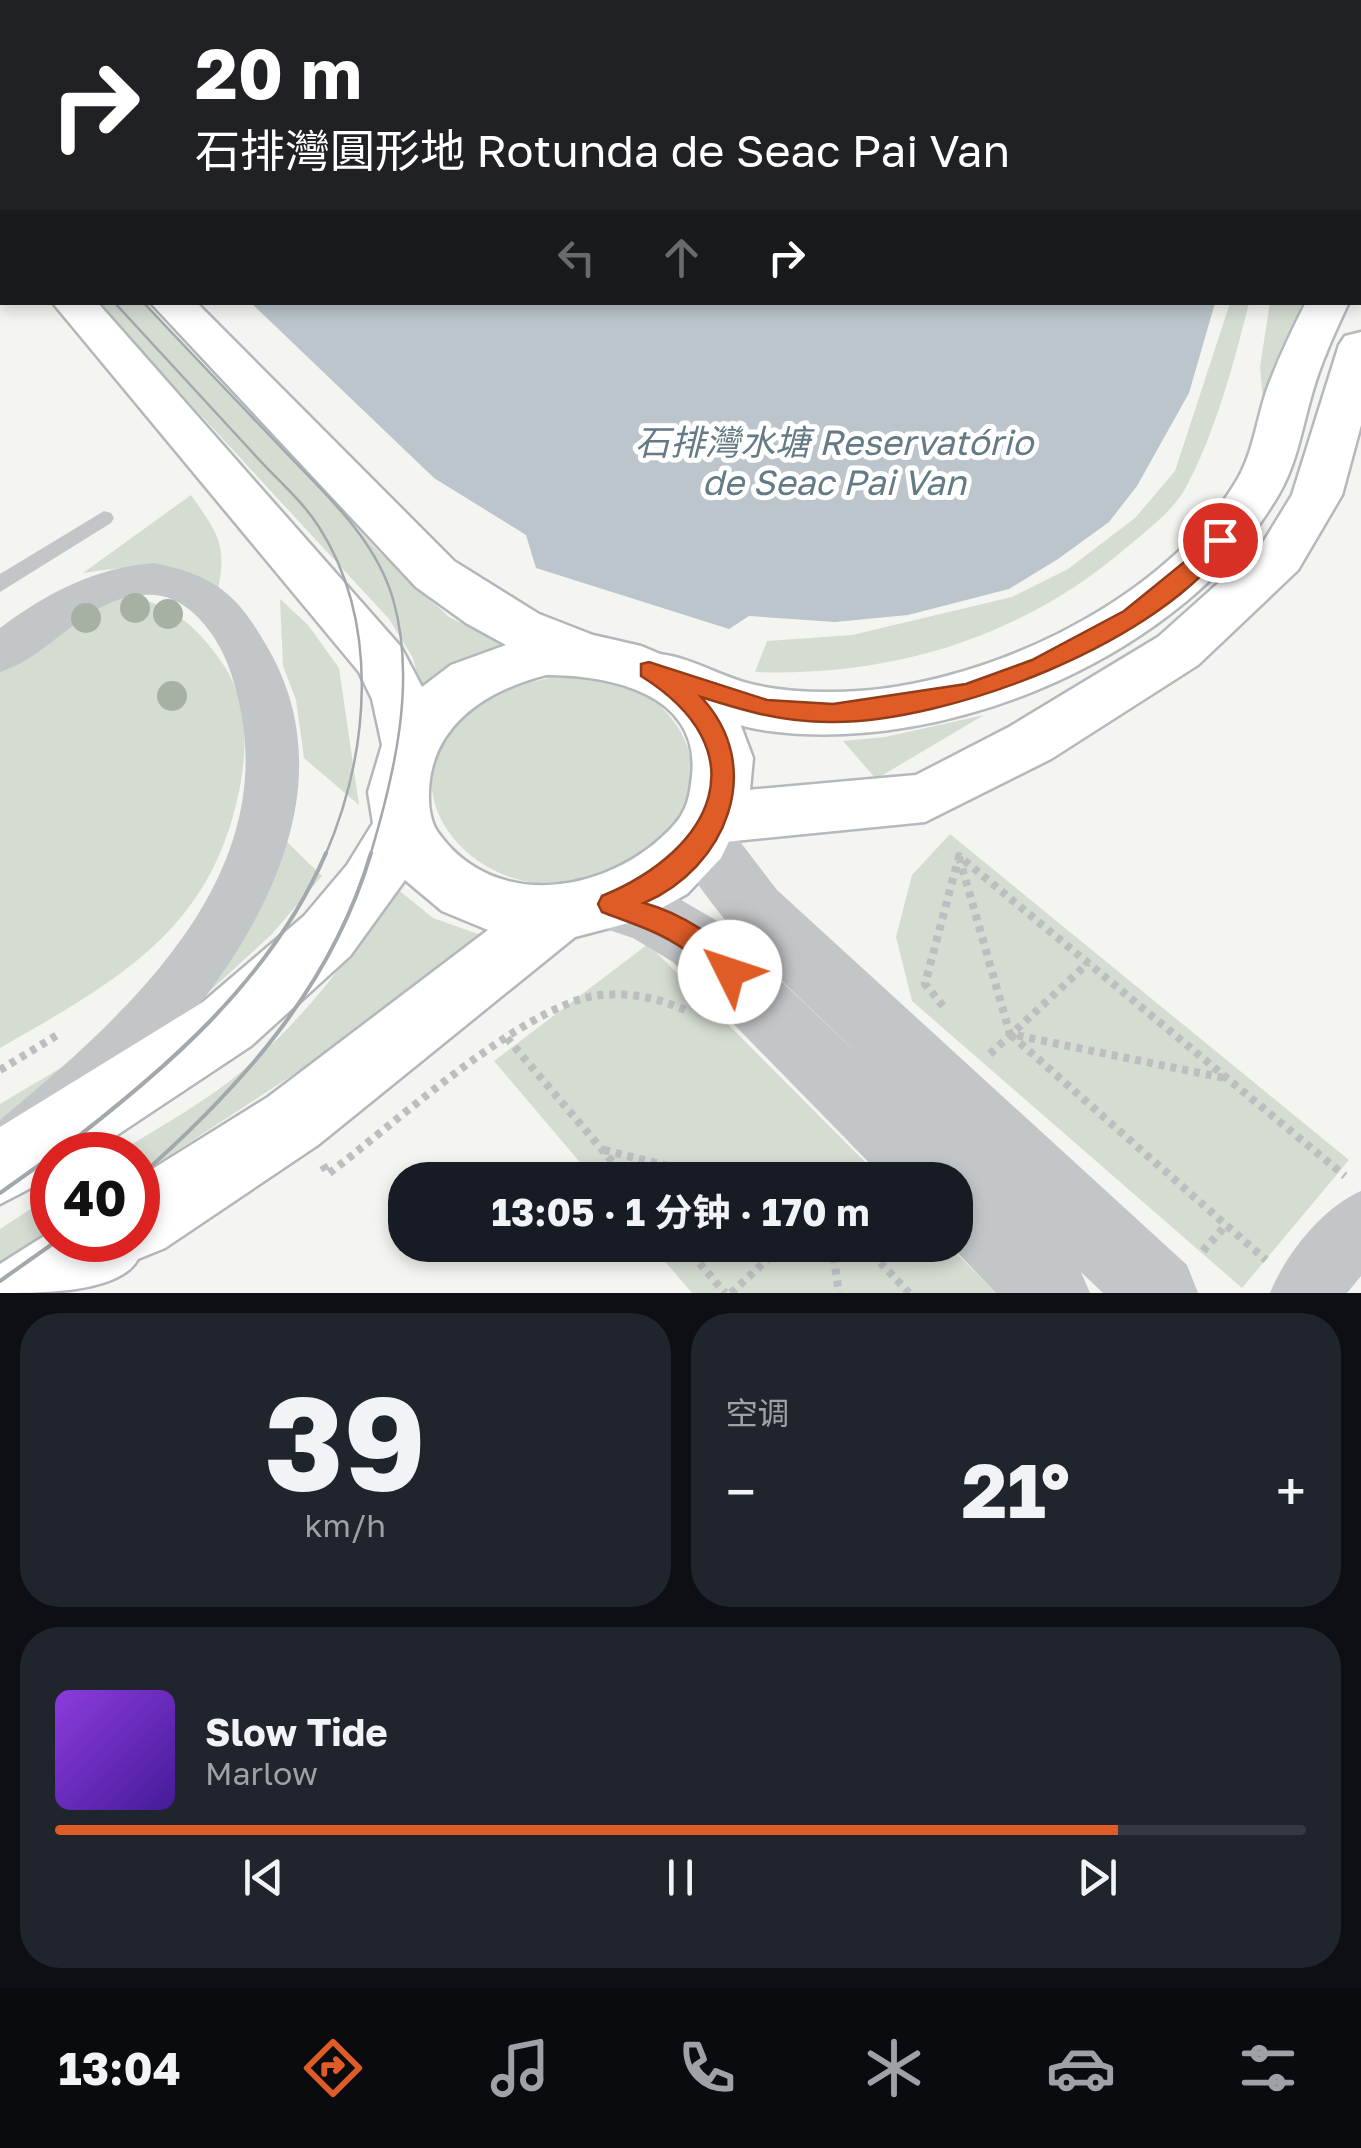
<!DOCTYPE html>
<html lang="zh">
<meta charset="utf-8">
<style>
:root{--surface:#171b24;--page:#20242c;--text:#f1f3f6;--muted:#9ea1a6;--line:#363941;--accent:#e05c26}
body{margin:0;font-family:"Golos Text","Noto Sans SC",sans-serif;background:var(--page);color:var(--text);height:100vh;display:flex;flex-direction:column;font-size:38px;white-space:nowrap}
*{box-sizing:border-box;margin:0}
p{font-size:32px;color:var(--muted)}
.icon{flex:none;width:55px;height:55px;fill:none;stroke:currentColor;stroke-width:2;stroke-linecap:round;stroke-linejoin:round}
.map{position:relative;height:1293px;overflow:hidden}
.details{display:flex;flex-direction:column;gap:20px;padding:20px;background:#0d0f14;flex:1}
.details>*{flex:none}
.top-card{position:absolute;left:0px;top:0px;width:1362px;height:305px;box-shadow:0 5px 15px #0003;background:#202124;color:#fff;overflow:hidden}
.speed{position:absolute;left:30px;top:1132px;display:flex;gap:20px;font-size:50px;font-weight:700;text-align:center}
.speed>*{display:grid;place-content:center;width:130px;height:130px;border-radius:50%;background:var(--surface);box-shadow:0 5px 15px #0003;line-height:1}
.speed .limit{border:15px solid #d22;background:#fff;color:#111}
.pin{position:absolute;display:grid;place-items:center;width:85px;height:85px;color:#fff;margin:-42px;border:5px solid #fff;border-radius:50%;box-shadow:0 2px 10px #0007}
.me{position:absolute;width:110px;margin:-55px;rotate:311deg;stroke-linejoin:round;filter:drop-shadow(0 0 8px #0008)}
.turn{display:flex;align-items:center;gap:35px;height:210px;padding:0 30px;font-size:45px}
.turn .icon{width:130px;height:130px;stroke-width:2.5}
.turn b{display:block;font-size:70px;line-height:85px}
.lanes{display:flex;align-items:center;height:95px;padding:0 30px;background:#0003;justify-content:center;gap:50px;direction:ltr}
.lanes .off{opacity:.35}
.big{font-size:75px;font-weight:700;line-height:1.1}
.details .card{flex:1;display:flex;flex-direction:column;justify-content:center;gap:15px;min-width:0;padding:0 35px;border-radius:40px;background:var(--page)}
.details .dial{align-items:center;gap:0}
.dial b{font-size:130px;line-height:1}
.song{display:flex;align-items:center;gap:30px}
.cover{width:120px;height:120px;border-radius:15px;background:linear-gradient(135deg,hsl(270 70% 55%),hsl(260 70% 35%))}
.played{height:10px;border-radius:5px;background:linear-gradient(90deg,var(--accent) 85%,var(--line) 85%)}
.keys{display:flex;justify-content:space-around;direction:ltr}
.heat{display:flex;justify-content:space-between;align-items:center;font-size:55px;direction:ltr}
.details .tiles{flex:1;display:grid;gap:20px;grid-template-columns:1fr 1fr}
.card:last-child{grid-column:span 2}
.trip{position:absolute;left:388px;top:1162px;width:585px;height:100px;border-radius:40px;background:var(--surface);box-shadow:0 5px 15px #0003;font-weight:700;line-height:100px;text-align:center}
.dock{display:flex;height:160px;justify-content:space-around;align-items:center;background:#090b0e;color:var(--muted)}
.dock .icon{width:70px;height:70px}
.dock .selected{color:var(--accent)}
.dock b{font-size:45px;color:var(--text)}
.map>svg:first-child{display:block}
.green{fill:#d5dcd2}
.water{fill:#bbc5cb}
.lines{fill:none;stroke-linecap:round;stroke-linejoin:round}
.secondary-casing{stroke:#b4b9bd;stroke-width:5}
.primary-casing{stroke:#b3b7bb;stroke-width:5}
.path-far1{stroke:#bcbec0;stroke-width:4;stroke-dasharray:4 4;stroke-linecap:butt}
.path{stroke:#bcbec0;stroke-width:8;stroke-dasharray:6 6;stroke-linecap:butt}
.service{fill:#c2c6c9;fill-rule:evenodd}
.minor{fill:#c2c6c9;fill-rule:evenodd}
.tertiary{fill:#c2c6c9;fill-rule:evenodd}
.secondary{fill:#fff;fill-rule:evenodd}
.primary{fill:#fff;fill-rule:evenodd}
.tram-far1{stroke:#a3a8ad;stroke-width:2.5}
.tram{stroke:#a3a8ad;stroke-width:4}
.tree{fill:#a6b1a3}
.wall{fill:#93989d}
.shaded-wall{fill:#787c7f}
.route{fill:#e05c26;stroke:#923c19;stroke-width:2.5}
.labels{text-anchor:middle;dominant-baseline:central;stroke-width:10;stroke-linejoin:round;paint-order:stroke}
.water-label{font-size:35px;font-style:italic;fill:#647a85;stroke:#fff}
</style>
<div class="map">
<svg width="1361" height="1293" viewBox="0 0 1361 1293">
<rect width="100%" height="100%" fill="#f4f5f1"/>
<path class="green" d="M1270 302 1302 303 1263 400 1260 367Z
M97 303H146L381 554 449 617 505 645 422 693 413 658 389 619Z
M1230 303H1249C1234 363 1215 434 1185 489 1172 512 1146 531 1126 548 1021 638 891 677 755 672L767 641 852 635 1012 597 1068 569 1135 518 1175 471Z
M191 495C216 531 228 544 218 589 177 560 131 566 83 573Z
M119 596C167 599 197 626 223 664 246 698 248 741 241 781 215 929 120 979 0 1048V672L46 634Z
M280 599 308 625 339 668 359 805 304 758 296 700 283 666Z
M563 676C586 677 608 678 630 687 690 713 715 785 668 836 659 846 642 853 630 860 597 880 559 890 520 880 440 859 394 768 471 710 499 689 529 681 563 676Z
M984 715 876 779 843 741 885 737Z
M950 834 1349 1160 1242 1288 912 1001 896 937 912 875Z
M283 838 322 876 271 935 198 1002 0 1129V1104L101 1044Z
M395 887 433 918 498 941 138 1176V1155H115C149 1133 186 1113 219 1089 291 1036 349 962 395 887Z
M648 944 883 1180H595L494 1061Z
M52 1195V1231L0 1265V1229Z
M651 1245H948L996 1293H692Z"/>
<path class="water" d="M0 0H1175L1177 2H2V64Z
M251 303H1215L1189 393 1137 486 1109 522 1058 559 1009 589 908 615 835 622 749 616 729 629 536 568 526 535 434 478Z"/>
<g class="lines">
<defs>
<path id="secondary" d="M1306 0H1342L1343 2H1308Z
M1361 243V269H1360V243Z
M1306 302H1349C1335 332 1321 362 1312 394 1302 428 1297 463 1279 494 1186 654 950 755 769 731 722 725 677 701 632 686L624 671 632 656C671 645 710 673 747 683 773 690 803 692 830 692 971 693 1158 607 1234 485 1252 458 1256 423 1266 392 1277 361 1291 332 1306 302Z
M1361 332V425L1342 495 1298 570 1198 665 1051 759 925 822 715 843 693 836 684 818 693 800 715 793 916 775 1009 727 1158 637 1262 544 1292 495 1339 345 1345 336Z"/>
<path id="primary" d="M0 116 2 117V140L0 139Z
M0 208 2 209V235L0 234Z
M52 302H97L401 647 422 687 451 665 506 645 466 623 416 587 150 302H196L454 561 539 614 593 635 641 646 696 669 730 703 738 718 753 758 749 800 721 858 687 894 640 920 575 937 318 1145 165 1248 138 1259C120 1293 40 1293 0 1293V1264L52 1231V1240H138V1178L268 1097 488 930 442 911 405 880 350 956 251 1046 87 1155H52V1177L0 1204V1127L203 1002 304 916 347 865 373 823 368 792 382 745 372 699 359 672ZM546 675C609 675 701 693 692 776 690 795 687 811 674 825 614 892 495 915 437 831 428 817 428 795 430 779 439 719 492 689 546 675Z"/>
</defs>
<use href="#secondary" class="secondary-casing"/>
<use href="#primary" class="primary-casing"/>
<path class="path-far1" d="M1205 0 1210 2"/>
<path class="path" d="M959 857 1010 1034 1224 1078
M943 1006 925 984 959 856 1345 1176
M1011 1035 1226 1225
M507 1038 628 1180
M990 1054 1088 963
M0 1070 59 1034
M604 1150 724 1180
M323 1165 328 1174C394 1124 499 1028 575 1001 612 988 652 995 687 1011
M684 1245 725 1293
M832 1245 839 1293
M864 1245 909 1293
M1203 1251 1226 1225 1266 1260
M731 1293 783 1245"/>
<path class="service" d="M104 511 111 513 114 518 111 523 0 592V574Z"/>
<path class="minor" d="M154 563C217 576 238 595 269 650 362 814 221 998 105 1108 73 1138 41 1175 0 1192V1120C137 1006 300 861 228 665 217 635 189 597 154 595 89 591 55 655 0 672V628C47 593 94 568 154 563Z
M1361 1191V1276L1347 1293H1270C1286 1254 1322 1208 1361 1191Z"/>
<path class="tertiary" d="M703 815 725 822 777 890 1187 1265 1198 1293H1103L1081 1272 1090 1293H996L950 1245H955V1180H886L673 962 633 938 588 923 579 904 588 885 611 877 676 897 719 922 859 1055C792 989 715 926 672 840L681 822Z"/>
<use href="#secondary" class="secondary"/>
<use href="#primary" class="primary"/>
<path class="tram-far1" d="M114 302C160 352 207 403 253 453 274 477 302 500 319 527 381 624 369 754 325 856
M143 302C187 349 231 395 275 441 319 489 374 534 393 599 417 682 394 776 370 856"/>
<path class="tram" d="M54 1155C162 1073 271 981 326 853
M138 1178C241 1087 331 988 371 853
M0 1193 52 1156
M0 1281 58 1240"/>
</g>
<g class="tree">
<circle cx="135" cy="608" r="15"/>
<circle cx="168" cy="614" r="15"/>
<circle cx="86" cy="618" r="15"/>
<circle cx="172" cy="696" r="15"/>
</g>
<path class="wall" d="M1232 0H1269L1262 2H1237Z"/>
<path class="shaded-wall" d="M1250 0H1269L1262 2H1249Z"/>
<path class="route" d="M1220 533 1231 540C1164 642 947 724 829 722 783 722 745 711 701 697 767 767 726 868 644 903 677 912 728 940 744 972L739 981 730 985C711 978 700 961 684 949 658 931 631 923 602 912L598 904 602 896C714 850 761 751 641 676V664L649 662 767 700 833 704 966 684 1032 660 1124 611Z"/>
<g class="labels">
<g class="water-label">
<text x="834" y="442">石排灣水塘 Reservatório<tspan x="834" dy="40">de Seac Pai Van</tspan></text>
</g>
</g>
</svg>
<div class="speed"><div class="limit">40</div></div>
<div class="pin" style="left:1220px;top:540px;background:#d93025"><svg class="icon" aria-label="arrive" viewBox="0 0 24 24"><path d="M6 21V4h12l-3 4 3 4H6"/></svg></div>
<svg class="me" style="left:730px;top:972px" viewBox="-20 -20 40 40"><circle r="19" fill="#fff"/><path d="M0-13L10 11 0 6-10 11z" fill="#e05c26"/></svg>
<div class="trip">13:05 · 1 分钟 · 170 m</div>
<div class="top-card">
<div class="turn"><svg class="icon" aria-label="right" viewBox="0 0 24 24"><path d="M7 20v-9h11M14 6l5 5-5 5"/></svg><div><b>20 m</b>石排灣圓形地 Rotunda de Seac Pai Van</div></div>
<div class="lanes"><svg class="icon off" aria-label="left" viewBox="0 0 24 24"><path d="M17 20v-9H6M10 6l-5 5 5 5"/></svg><svg class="icon off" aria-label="ahead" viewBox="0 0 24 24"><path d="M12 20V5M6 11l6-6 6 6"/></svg><svg class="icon" aria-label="right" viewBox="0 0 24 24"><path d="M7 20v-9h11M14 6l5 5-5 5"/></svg></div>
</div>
</div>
<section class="details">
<div class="tiles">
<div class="card dial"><b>39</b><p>km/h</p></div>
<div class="card"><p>空调</p>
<div class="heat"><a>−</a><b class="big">21°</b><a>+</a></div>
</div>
<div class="card">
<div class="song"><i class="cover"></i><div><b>Slow Tide</b><p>Marlow</p></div></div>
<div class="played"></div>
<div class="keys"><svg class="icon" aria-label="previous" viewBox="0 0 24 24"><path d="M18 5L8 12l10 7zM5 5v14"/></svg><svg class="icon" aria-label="pause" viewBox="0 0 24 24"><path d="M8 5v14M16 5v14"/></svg><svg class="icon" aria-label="next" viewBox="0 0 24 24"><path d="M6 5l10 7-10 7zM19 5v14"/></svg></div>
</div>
</div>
</section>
<nav class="dock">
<b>13:04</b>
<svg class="icon selected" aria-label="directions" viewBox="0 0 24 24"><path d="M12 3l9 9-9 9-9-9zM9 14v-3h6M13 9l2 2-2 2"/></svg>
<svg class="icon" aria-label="music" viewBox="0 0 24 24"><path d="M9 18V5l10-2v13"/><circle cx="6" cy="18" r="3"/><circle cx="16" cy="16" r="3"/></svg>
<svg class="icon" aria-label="phone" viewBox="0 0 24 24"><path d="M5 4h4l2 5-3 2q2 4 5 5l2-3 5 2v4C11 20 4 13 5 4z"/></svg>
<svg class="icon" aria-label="climate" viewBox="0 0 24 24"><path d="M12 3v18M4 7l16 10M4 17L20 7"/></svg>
<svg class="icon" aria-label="car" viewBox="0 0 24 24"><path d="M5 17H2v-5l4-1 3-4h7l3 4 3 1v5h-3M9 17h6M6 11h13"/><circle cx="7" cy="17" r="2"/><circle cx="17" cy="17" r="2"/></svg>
<svg class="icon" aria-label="filters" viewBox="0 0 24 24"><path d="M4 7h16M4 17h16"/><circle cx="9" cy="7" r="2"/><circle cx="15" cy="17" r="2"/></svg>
</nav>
